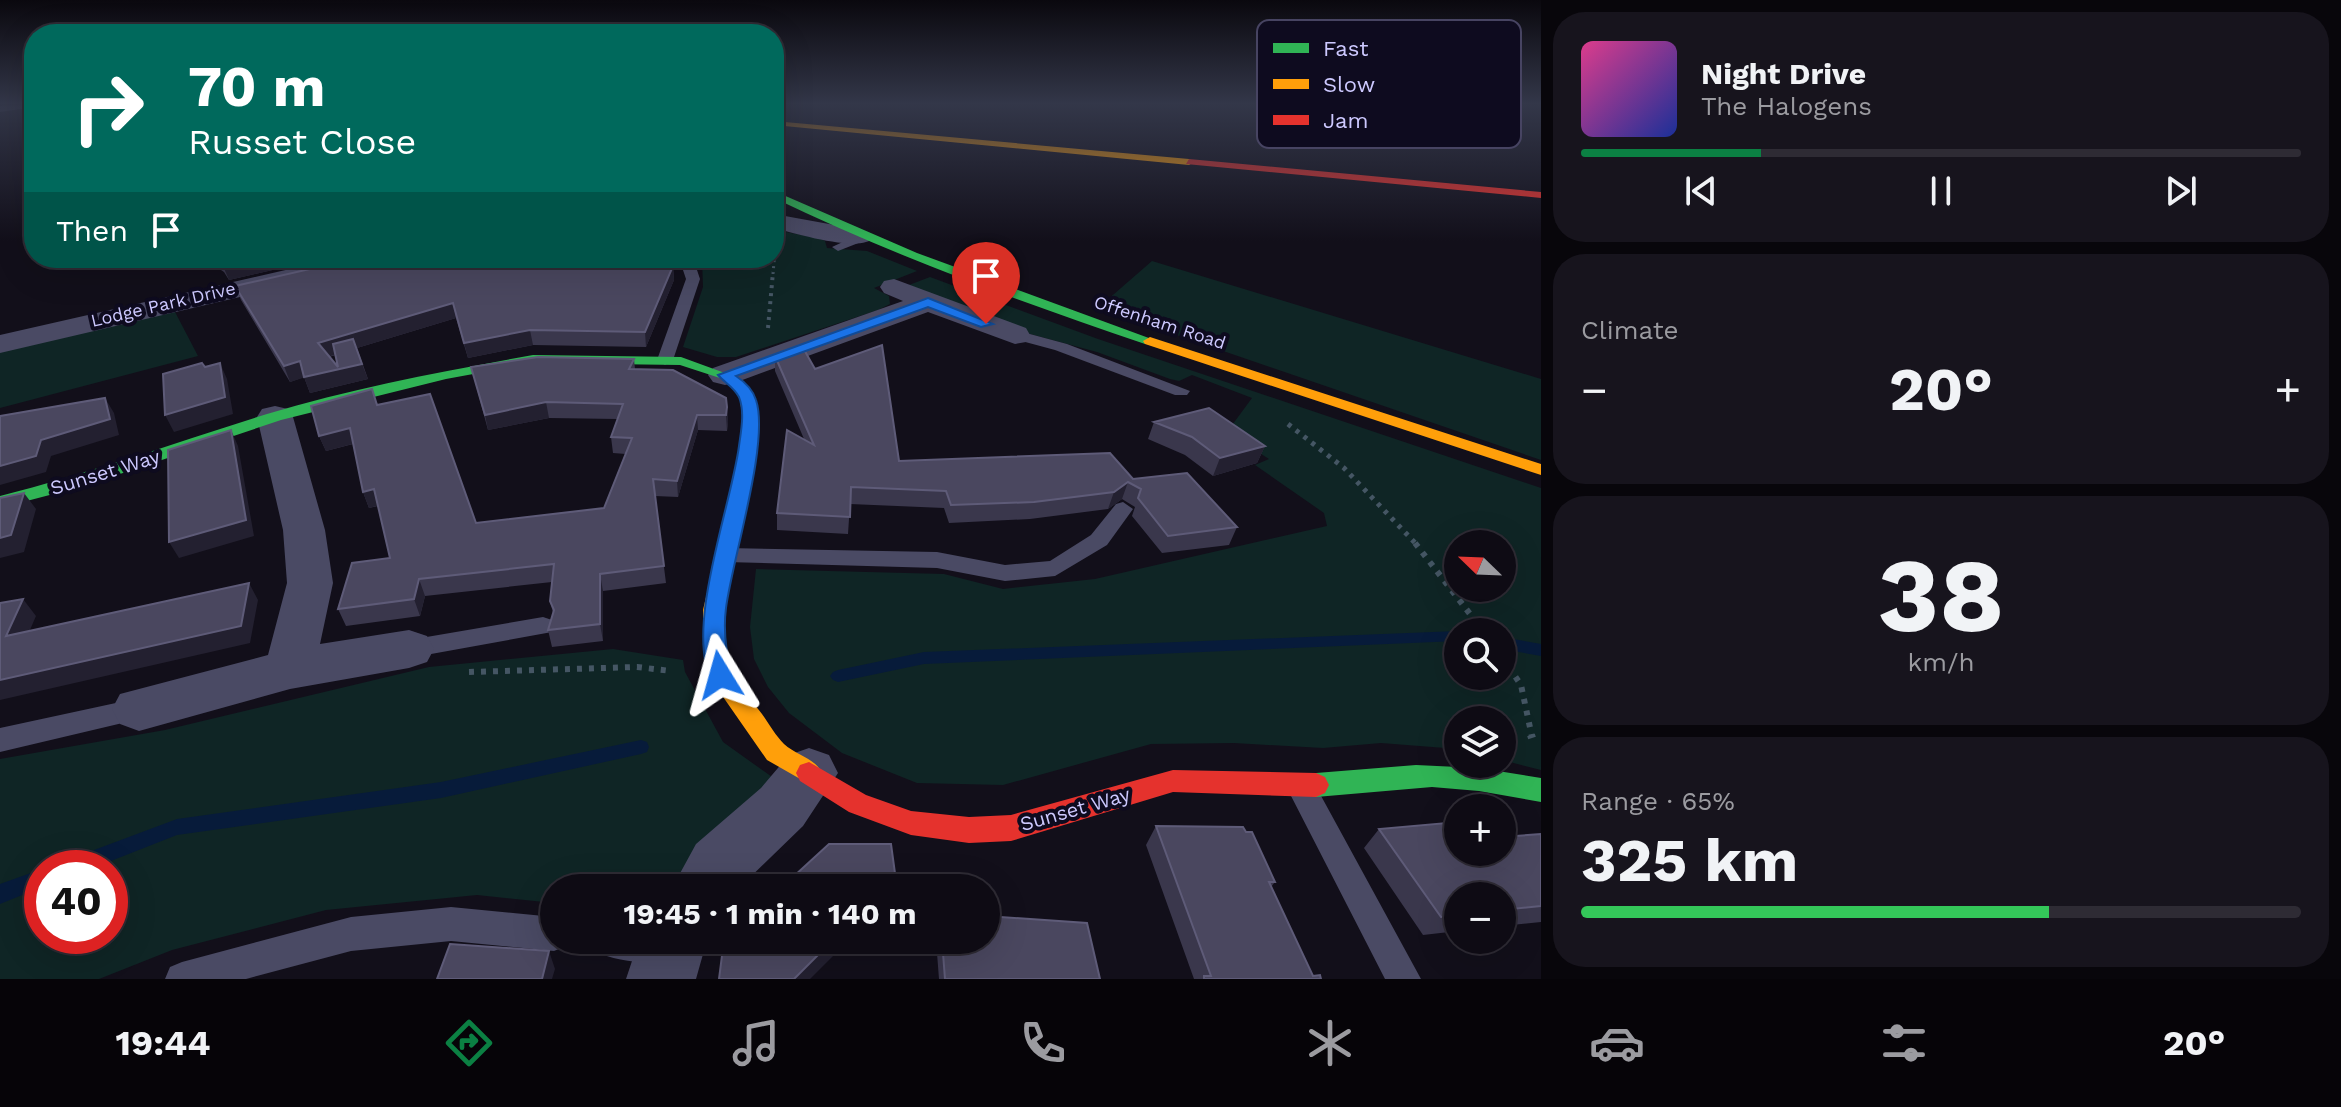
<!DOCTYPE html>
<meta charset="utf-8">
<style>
:root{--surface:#0e0b14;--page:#17141d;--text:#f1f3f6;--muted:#9b9ba0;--line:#2e2b34;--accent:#0b8043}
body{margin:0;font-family:"Work Sans",sans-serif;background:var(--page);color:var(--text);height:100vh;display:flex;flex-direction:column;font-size:30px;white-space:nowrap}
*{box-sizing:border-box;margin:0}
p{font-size:26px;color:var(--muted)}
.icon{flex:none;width:44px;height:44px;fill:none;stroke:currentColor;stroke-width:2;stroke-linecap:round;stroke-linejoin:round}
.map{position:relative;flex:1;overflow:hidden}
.details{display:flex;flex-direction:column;gap:12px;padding:12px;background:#08060b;width:800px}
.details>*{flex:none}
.top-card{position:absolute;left:24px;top:24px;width:760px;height:244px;border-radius:32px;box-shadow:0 8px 32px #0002,0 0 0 2px var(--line);background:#00695c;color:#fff;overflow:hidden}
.needle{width:52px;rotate:293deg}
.fabs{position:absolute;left:1444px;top:530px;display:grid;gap:16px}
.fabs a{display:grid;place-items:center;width:72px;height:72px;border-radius:50%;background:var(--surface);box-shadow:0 8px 32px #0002,0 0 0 2px var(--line);font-size:40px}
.speed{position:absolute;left:24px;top:850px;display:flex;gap:16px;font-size:40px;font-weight:700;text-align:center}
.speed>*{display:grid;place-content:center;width:104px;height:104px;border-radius:50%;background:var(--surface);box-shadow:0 8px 32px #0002,0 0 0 2px var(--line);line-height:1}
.speed .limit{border:12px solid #d22;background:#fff;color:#111}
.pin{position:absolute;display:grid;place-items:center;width:68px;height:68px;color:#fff;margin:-82px -34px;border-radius:50% 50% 50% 0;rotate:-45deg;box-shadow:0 0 8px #0007}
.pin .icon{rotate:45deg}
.me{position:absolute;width:88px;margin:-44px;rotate:352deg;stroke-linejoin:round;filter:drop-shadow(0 0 6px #0008)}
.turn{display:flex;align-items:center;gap:28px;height:168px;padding:0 32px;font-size:36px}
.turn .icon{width:104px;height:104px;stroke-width:2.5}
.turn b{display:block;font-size:56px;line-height:68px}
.then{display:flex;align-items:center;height:76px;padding:0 32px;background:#0003;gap:16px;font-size:30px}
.big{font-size:60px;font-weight:700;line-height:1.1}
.details .card{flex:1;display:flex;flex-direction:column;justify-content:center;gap:12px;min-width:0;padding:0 28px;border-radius:32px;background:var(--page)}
.details .dial{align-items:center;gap:0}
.dial b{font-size:104px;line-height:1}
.song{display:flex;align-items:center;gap:24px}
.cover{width:96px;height:96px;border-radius:12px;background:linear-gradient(135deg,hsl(330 70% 55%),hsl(230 70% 35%))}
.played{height:8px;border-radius:4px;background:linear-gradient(90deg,var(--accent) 25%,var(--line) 25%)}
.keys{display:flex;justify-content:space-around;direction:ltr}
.heat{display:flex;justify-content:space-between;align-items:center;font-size:44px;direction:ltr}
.charge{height:12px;border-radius:6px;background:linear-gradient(90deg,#34c759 65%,var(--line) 0)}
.trip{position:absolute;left:540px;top:874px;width:460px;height:80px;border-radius:40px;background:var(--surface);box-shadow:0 8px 32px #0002,0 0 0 2px var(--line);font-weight:700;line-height:80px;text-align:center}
.tabs{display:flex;height:128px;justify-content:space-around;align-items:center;background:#060408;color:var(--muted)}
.tabs .icon{width:56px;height:56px}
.tabs .selected{color:var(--accent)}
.tabs b{font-size:36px;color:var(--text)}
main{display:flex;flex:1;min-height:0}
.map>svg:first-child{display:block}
.green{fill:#0f2525;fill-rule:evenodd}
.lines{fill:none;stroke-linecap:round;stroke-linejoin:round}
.stream{fill:#071b3a;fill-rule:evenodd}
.path-far4{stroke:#455664;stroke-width:3;stroke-dasharray:2 4;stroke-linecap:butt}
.path-far3{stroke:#455664;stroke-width:4;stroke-dasharray:3 5;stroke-linecap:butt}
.path-far2{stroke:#455664;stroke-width:5;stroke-dasharray:4 6;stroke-linecap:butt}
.path-far1{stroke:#455664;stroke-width:6;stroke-dasharray:5 7;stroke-linecap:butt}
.path{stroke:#455664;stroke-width:8;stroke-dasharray:6 9;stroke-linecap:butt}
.lane{fill:#4a4a64;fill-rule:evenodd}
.street{fill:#4a4a64;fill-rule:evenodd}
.fast{fill:#30b455;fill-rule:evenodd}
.slow{fill:#ff9f0a;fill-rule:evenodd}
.jam{fill:#e5322d;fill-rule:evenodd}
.wall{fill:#3a374c;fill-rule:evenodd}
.shaded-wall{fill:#232030}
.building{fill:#4a475f;stroke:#5e5b78;stroke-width:2}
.route{fill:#1a73e8;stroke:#114b97;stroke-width:2}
.labels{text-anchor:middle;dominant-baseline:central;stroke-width:8;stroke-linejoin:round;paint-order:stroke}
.far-street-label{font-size:18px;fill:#cdc9ff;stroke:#0e0b1f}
.street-label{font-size:20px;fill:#cdc9ff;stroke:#0e0b1f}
.key{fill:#0e0b1f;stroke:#474462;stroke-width:2}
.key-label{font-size:22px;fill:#cdc9ff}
</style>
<main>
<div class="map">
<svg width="1541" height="979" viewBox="0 0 1541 979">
<rect width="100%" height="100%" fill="#120f1a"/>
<path class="green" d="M774 230 819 238 825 241 827 248 867 251 917 271 874 288 889 296 890 304 878 310 736 357H717L683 347 703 287 702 258H774Z
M1152 261 1541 379V460L1098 308Z
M930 277 1098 339 1541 488V770L1502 760V720H1458V749L1381 743 1323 748 1234 743 1151 744 1003 785 917 783 842 753 789 713 768 687 754 659 750 627 756 569 944 574 1003 589 1095 579 1327 526 1324 513 1255 465 1269 459 1227 432 1252 398 1192 375 1179 381 1170 379 1097 352 1030 334 909 285ZM1458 544H1502V588H1458ZM1458 632H1502V676H1458Z
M174 310 198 356 0 408V352Z
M613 649 683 660 685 672 723 742 793 792 704 888H554V903L477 895 326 910 172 950 99 979H0V759L165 730 429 667ZM42 868H110V936H42Z"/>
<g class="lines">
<path class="stream" d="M1458 631 1463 632H1458V641L924 664 838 682 833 680 830 676 833 672 838 670 924 652Z
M1502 637 1541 644V656L1502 649Z
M641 740 647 742 649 747 647 752 641 754 441 798 177 835 93 868H60L62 862 177 819 441 782Z
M42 869V887L0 904V884Z"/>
<path class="path-far4" d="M773 274 775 250"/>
<path class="path-far3" d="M768 328 773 272"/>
<path class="path-far2" d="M1288 424 1344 468 1417 545"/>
<path class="path-far1" d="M1415 543 1484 632
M1502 657 1521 685 1532 737
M469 672 637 667 671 671"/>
<path class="path" d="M1531 735 1532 738"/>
<path class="lane" d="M34 104V107L0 112V106Z
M862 233 868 237 866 240 838 251 832 247Z
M679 258H693L700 279 673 360 665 365 657 360 686 279Z
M1015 330 1067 344 1190 391 1187 395H1175L1055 350 1010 338 1007 335Z
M1123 502 1133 509 1107 545 1055 576 1005 581 937 568 726 562 718 560 715 555 718 550 726 548 937 552 1005 565 1050 561 1091 535 1116 504Z
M543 617 552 620 555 626 552 632 409 658 400 656 397 649 400 642 409 640Z
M139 698 148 701 152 709 148 717 0 752V728Z
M1304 779 1314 783 1421 979H1385L1289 792 1294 783Z
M451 907 554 917V940H568L566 946 554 951 451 941 351 951 246 979H165L170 967 182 962 351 917Z
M590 940H679L682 946 677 958C655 967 617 961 595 952Z"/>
<path class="street" d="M774 214 862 230 874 237C862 254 794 233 774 228Z
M338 258H386L373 266 0 353V335Z
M894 279 1026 328 1030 335 1026 342 1015 344 928 312 737 382 725 385 713 382 708 375 713 368 903 301 884 293 880 287 884 281Z
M275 406 288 409 293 417 325 530 333 583 320 644 409 630 427 636 434 649 427 662 409 668 290 689 139 731 120 724 112 709 120 694 268 655 287 583 283 530 257 417 262 409Z
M809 748 829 755 838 773 803 826 739 888H672L696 844 761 788 789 755Z
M639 940H707L696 979H626Z"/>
<path class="fast" d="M774 191 917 253 1157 341 1155 344H1145C1019 301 894 256 774 198Z
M533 355 681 357 733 376 726 380 680 365 533 363 446 379 281 420 84 486 0 508V496C90 473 178 442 267 414 353 388 444 371 533 355Z
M1416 765 1479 768 1541 778V802L1479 791 1432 787 1316 797 1307 793 1303 785 1307 777 1316 773Z"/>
<path class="slow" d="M774 121 1189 159 1194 162 1189 165 774 125Z
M1150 337 1541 464V475L1145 344 1143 341Z
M726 372C739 375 751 387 756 400 771 444 730 559 725 610 720 660 734 677 762 714 769 724 776 736 784 744 796 755 815 758 822 773L818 781 809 784 767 760 712 681 703 650V610L735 473 743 422 740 400 734 389 719 376Z"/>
<path class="jam" d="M1189 159 1541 192V198L1186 164Z
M809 762 866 795 911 811 969 817 1011 815 1173 770 1316 773 1325 777 1329 785 1325 793 1316 797 1173 792 1011 841 969 843 911 835 849 812 800 781 796 773 800 765Z"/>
</g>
<path class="wall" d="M203 258H325L229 280 224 272Z
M673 266 674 280 646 347 533 345 468 358 456 318 357 348 368 379 310 393 304 377 290 382 241 300 235 286ZM336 355 338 367 329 357Z
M775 356 815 369 899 461 1133 479 1237 527 1229 545 1162 553 1132 516 1135 507 1122 499 1108 509 1030 519 949 523 944 508 850 504 848 534 777 530V513L804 439 775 371Z
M634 359 635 369 726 398 728 422 727 431 698 430 678 497 655 496 666 583 603 591V641L552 647 548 630 553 613 550 601 552 582 425 596 420 616 346 626 338 609 390 558 378 506 369 508 363 492 353 444 326 451 319 436 377 405 476 523 604 508 626 454 613 453 611 437 617 419 549 418 488 430 475 382Z
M1154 422 1265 446 1257 463 1213 476 1185 455 1148 439Z
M1156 826 1275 882 1271 887 1313 976 1321 979H1194L1146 845Z
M1379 829 1458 852 1541 834V922L1502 926V896H1458V931L1423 935 1364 848Z
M936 940H986L1100 979H939Z"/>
<path class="shaded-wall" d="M260 258H325L229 280 223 266Z
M673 266 674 280 646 347 645 332Z
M453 303 456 318 324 358 318 343Z
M530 330 533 345 468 358 464 343Z
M300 361 306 377 290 382 284 366Z
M220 363 227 379 233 414 174 432 165 415Z
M362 364 368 379 310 393 304 377Z
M105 398 114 413 119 435 51 456 46 472 0 485V466Z
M546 402 549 418 488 430 485 415Z
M727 407 728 422 727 431 726 415Z
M697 415 698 430 678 497 677 481Z
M350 428 356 443 326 451 319 436Z
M231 430 238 446 254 536 179 558 169 542Z
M1265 446 1257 463 1213 476 1220 458Z
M1128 482 1122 499 1108 509 1114 492Z
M374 489 380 505 369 508 363 492Z
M24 493 36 509 24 552 0 558V538Z
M600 574 603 591V641L600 624Z
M419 579 425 596 420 616 414 599Z
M249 583 258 600 250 643 0 700V680Z
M23 599 36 616 20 653 6 636Z
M833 940H849L810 979H794Z
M549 951 555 969 552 979H542Z"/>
<path class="building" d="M218 258H260L223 266Z
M358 258H671L673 266 645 332 530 330 464 343 453 303 318 343 338 367 333 344 353 339 362 364 304 377 300 361 284 366 235 286Z
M882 345 899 461 1110 453 1133 479 1187 473 1237 527 1168 536 1138 498 1141 489 1128 482 1114 492 1034 502 951 505 946 491 851 487 850 517 777 513 787 430 814 445 775 356 802 346 815 369Z
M538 357 634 359 629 369 673 370 726 398 727 407 726 415H697L677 481 653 479 664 566 600 574V624L548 630 554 610 550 601 554 564 419 579 414 599 338 609 352 563 390 558 374 489 363 492 350 428 319 436 311 406 372 389 377 405 430 394 476 523 604 508 632 438 611 437 623 404 546 402 485 415 471 367Z
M202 363 205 367 220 363 225 397 165 415 163 374Z
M105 398 110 419 41 440 36 456 0 466V416Z
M1209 408 1265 446 1220 458 1192 437 1154 422Z
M231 430 246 520 169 542 168 450Z
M24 493 11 535 0 538V498Z
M249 583 241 626 0 680V603L23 599 6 636Z
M1458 822V852H1502V837L1541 834V906L1502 910V896H1458V915L1441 917 1379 829Z
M1156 826 1243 827 1246 832H1252L1275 882H1269L1313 976 1320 975 1321 979H1204V976H1211Z
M829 844H891L897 888H781Z
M986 916 1087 923 1100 979H945L942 940H986Z
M724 940H833L794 979H719Z
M450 944 549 951 542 979H437Z"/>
<linearGradient id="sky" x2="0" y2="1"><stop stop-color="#0a080e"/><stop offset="0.43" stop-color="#333749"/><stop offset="1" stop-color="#333749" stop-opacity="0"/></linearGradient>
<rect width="1541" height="241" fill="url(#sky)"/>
<path class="route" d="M928 298 993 324 981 327 928 307 736 376C745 382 753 390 756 400 770 442 732 560 726 608 723 631 726 653 732 675L728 682H712C684 628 731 507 739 446 741 431 745 412 739 397 734 387 725 383 718 375Z"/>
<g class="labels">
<g class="far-street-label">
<text transform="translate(163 304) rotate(-13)">Lodge Park Drive</text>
<text transform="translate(1160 322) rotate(18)">Offenham Road</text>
</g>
<g class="street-label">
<text transform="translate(105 472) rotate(-17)">Sunset Way</text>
<text transform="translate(1075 809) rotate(-16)">Sunset Way</text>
</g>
</g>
<rect x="1257" y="20" width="264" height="128" rx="12" class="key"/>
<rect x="1273" y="43" width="36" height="10" fill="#30b455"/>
<rect x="1273" y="79" width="36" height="10" fill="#ff9f0a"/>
<rect x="1273" y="115" width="36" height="10" fill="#e5322d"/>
<g class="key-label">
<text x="1323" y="56">Fast</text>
<text x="1323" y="92">Slow</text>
<text x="1323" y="128">Jam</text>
</g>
</svg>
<div class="fabs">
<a><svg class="needle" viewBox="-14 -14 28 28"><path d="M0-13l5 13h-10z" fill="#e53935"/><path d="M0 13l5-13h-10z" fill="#9b9ba0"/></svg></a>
<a><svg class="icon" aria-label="search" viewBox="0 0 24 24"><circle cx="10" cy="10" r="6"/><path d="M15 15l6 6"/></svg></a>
<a><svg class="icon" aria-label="layers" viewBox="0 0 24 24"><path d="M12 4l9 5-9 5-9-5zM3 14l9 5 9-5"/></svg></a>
<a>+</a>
<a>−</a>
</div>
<div class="speed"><div class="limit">40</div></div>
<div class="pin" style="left:986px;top:324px;background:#d93025"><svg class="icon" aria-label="arrive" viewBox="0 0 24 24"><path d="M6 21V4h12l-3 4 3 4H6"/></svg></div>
<svg class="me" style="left:720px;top:675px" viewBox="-20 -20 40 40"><path d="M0-17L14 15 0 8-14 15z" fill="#1a73e8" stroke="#fff" stroke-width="4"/></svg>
<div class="trip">19:45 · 1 min · 140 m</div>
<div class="top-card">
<div class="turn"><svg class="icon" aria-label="right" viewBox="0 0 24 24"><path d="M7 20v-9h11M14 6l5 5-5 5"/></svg><div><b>70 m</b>Russet Close</div></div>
<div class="then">Then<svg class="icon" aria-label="arrive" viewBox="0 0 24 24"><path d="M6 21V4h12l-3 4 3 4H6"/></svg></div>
</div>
</div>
<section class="details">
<div class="card">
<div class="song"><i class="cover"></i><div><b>Night Drive</b><p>The Halogens</p></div></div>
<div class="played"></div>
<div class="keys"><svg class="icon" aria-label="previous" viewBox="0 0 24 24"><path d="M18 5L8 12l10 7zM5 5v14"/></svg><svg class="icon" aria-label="pause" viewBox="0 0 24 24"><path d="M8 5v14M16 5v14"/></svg><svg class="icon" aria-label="next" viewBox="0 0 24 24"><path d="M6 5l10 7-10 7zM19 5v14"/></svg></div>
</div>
<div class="card"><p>Climate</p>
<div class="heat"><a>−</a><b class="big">20°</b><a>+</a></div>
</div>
<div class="card dial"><b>38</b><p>km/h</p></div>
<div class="card"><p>Range · 65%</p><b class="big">325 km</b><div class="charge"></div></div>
</section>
</main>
<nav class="tabs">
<b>19:44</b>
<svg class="icon selected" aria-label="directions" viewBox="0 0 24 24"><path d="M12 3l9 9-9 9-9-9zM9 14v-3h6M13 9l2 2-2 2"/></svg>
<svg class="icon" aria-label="music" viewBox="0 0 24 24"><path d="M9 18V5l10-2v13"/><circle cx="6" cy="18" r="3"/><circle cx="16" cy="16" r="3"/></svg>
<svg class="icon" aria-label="phone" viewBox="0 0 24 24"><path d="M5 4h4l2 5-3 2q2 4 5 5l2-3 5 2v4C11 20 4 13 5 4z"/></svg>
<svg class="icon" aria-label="climate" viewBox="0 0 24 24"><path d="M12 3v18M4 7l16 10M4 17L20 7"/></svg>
<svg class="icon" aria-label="car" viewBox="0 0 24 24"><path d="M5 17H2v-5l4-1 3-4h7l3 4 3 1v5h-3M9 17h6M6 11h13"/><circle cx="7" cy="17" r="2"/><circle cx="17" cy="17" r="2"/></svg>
<svg class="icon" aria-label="filters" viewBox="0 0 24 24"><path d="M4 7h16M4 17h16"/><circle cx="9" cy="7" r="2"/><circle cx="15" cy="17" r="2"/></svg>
<b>20°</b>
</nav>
